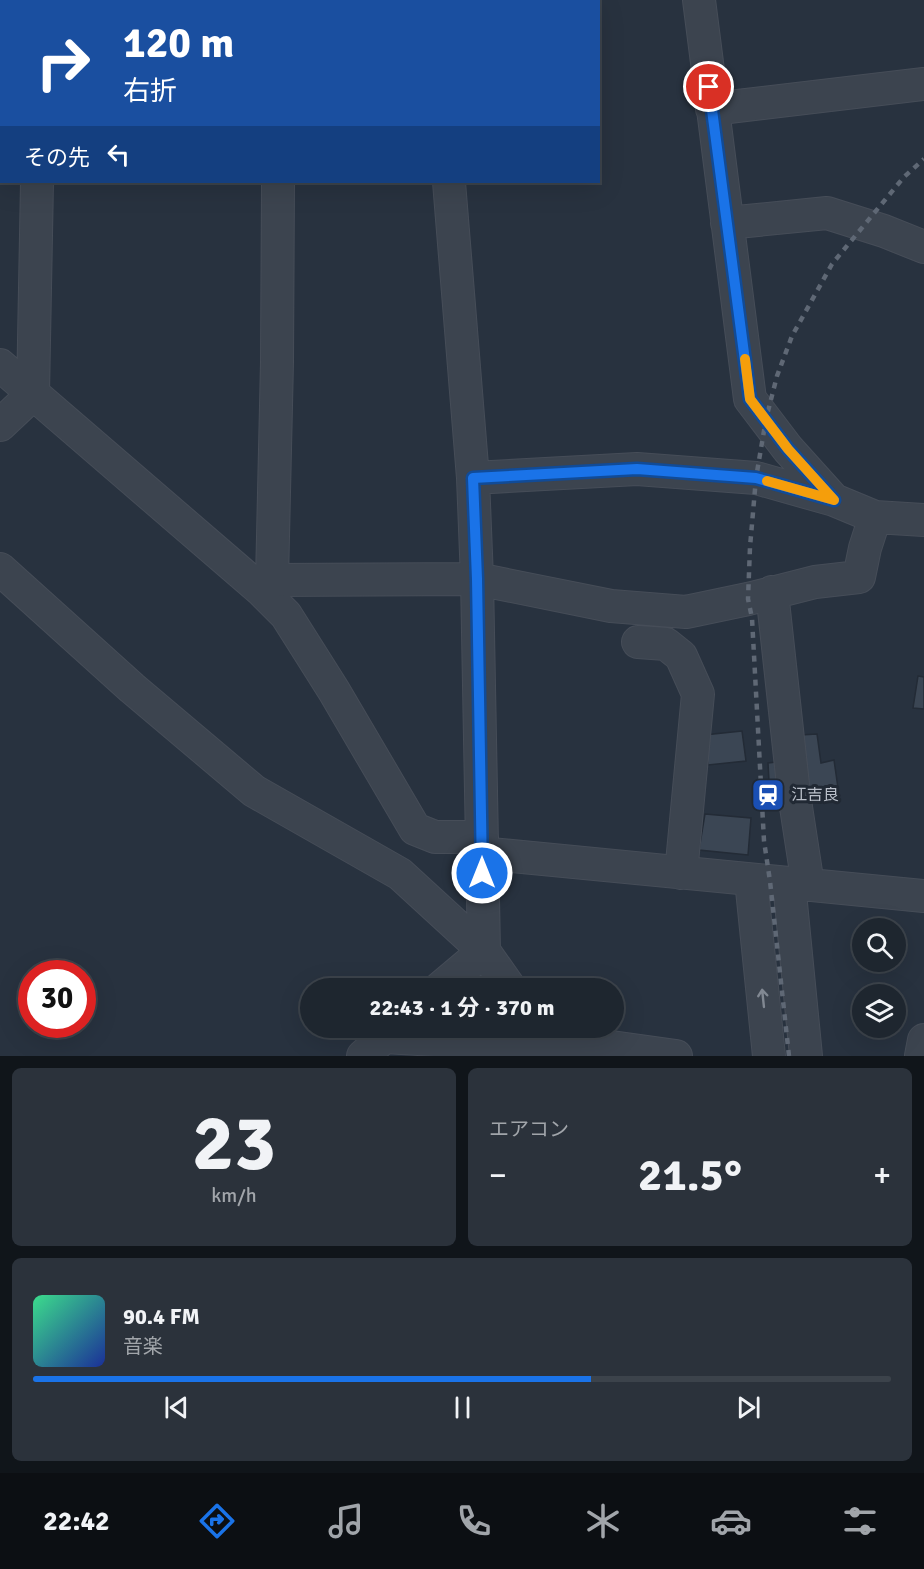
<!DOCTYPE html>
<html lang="ja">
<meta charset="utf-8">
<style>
:root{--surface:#1e262f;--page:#2b323b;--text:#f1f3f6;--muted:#a1a5aa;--line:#3c434b;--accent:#1a73e8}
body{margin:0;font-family:Signika,"Noto Sans JP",sans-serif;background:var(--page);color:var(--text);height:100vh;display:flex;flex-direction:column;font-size:22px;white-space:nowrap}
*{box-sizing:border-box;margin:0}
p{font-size:20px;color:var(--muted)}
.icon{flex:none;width:33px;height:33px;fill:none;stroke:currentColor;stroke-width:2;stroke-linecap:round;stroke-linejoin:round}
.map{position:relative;height:1056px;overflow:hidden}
.drawer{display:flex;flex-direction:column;gap:12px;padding:12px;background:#10151a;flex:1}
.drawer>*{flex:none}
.top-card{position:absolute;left:0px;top:0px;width:600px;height:183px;box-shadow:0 6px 24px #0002,0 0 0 2px var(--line);background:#1a4fa0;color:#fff;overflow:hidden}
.buttons{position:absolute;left:852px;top:918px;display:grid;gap:12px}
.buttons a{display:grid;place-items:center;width:54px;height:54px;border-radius:50%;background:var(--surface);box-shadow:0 6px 24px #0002,0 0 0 2px var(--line);font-size:30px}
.speed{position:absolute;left:18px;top:960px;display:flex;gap:12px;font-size:30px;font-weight:700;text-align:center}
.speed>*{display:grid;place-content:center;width:78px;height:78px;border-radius:50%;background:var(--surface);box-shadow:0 6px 24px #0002,0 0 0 2px var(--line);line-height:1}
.speed .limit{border:9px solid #d22;background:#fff;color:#111}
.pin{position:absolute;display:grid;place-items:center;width:51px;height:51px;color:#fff;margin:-26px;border:3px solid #fff;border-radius:50%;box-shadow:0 2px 6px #0007}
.me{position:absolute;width:66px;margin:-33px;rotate:0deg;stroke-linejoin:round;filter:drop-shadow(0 0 4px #0008)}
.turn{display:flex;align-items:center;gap:21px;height:126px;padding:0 24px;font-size:27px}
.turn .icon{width:78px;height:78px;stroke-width:2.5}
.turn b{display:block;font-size:42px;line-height:51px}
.then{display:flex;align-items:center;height:57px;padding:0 24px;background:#0003;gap:12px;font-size:22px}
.big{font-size:45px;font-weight:700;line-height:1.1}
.drawer .card{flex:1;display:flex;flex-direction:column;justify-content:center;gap:9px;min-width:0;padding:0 21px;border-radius:9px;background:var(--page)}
.drawer .dial{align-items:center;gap:0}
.dial b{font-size:78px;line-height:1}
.song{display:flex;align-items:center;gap:18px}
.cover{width:72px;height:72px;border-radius:9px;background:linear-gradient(135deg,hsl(150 70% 55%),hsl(230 70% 35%))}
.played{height:6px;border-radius:3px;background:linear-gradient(90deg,var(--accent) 65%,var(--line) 65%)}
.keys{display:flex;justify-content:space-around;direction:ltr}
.heat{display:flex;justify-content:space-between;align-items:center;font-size:33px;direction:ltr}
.drawer .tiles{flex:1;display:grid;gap:12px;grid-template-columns:1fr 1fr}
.card:last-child{grid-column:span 2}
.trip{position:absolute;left:300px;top:978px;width:324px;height:60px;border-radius:30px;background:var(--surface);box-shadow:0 6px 24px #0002,0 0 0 2px var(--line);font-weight:700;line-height:60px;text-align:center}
.dock{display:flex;height:96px;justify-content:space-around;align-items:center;background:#0c0f13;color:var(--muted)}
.dock .icon{width:42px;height:42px}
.dock .on{color:var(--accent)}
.dock b{font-size:27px;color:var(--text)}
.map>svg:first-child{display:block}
.building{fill:#3b4654;stroke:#232b36;stroke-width:1.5}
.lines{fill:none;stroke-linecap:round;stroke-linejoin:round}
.minor-casing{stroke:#464d58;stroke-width:34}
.minor{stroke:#3c444f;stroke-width:32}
.rail{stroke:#5f6875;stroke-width:4.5;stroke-dasharray:6 6;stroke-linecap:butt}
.oneway{stroke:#818892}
.route-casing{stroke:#114b97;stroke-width:15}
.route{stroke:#1a73e8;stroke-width:10}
.slow{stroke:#f59e0b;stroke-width:10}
.labels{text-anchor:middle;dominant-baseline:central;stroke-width:6;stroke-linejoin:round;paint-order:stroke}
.poi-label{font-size:16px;fill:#b9bfc9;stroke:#212934;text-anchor:start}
</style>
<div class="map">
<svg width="924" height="1056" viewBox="0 0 924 1056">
<rect width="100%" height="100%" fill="#28323f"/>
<path class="building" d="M918 676 924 677V709L913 708Z
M742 731 746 761 708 765 704 735Z
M817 734 821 763 834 760 838 788 806 791 800 735Z
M785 761 787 797 770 800 768 763Z
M705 814 751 818 748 855 699 850Z"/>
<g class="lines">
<defs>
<path id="minor" d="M433 0V2
M699 0 750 399 788 449 834 500
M40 2V0
M281 2V0
M712 109 924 84
M0 161H2
M449 182 473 478 477 579 484 951
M727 223 827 213 884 231 924 247
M0 365 262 591 286 615 334 691 415 829 435 837H482
M0 425 33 394 37 182
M473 478 637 469 756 478 834 500 875 517 924 520
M0 569 132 688 254 791 400 874 484 951 510 988
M272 580 477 579 611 606 686 612 748 599 815 582 859 577 865 548 875 517
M262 591 272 580 277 362 278 182
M772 592 794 794 808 885
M638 642 666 644 681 656 698 694 681 873
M481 853 924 896
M751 880 769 1056
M789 883 806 1056
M440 988 484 951
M384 1037 538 1046 590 1044 676 1056
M363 1056 394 1028
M921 1056 924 1040"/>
</defs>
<use href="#minor" class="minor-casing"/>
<use href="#minor" class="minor"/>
<path class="rail" d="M789 1056 770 881 764 841 752 618 748 599 750 547 756 478 766 419 777 376 792 336 832 264 904 177 924 159"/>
</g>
<defs><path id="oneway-shaft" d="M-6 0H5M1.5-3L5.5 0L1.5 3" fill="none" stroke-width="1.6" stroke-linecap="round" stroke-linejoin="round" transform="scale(1.5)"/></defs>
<use class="oneway" href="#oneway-shaft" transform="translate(763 998) rotate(-96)"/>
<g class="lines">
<defs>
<path id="route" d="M482 873 477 579 473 478 637 469 756 478 834 500 788 449 750 399 709 87"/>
</defs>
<use href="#route" class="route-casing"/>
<use href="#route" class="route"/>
<path class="slow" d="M745 359 750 399 788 449 834 500 767 481"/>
</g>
<defs>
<symbol id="station-square" viewBox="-11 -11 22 22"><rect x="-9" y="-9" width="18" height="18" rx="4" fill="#1a4fb4" stroke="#212934"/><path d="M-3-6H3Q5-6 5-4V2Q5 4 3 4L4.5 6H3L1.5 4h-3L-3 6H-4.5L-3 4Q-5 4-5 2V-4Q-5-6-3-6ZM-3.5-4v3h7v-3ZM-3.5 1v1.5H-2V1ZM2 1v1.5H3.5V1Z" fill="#fff"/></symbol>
</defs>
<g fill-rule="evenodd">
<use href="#station-square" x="749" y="776" width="38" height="38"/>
</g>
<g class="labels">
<g class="poi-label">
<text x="791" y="795">江吉良</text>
</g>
</g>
</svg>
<div class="buttons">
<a><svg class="icon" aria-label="search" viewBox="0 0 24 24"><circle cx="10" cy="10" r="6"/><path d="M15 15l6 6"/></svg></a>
<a><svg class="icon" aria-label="layers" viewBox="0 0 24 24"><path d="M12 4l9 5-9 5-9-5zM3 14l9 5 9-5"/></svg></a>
</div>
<div class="speed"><div class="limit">30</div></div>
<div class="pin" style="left:709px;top:87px;background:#d93025"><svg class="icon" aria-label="arrive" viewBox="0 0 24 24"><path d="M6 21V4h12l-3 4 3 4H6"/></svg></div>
<svg class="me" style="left:482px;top:873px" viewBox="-20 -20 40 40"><circle r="17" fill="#1a73e8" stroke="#fff" stroke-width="3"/><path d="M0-11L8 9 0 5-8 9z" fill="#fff"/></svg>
<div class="trip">22:43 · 1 分 · 370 m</div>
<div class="top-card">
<div class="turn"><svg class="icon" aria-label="right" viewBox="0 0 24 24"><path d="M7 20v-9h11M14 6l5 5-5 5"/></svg><div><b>120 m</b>右折</div></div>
<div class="then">その先<svg class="icon" aria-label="left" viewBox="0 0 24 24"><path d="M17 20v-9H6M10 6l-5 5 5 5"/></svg></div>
</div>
</div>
<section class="drawer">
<div class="tiles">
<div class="card dial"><b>23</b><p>km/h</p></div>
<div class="card"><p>エアコン</p>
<div class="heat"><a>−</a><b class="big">21.5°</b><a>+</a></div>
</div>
<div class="card">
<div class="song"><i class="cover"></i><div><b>90.4 FM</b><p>音楽</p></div></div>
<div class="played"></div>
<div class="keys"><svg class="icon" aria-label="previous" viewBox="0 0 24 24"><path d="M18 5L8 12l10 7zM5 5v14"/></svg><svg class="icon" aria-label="pause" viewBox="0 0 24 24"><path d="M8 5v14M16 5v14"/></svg><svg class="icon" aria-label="next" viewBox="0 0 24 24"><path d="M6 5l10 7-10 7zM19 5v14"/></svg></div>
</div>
</div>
</section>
<nav class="dock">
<b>22:42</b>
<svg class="icon on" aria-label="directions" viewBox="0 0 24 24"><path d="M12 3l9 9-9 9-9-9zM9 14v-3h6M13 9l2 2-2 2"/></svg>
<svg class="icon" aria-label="music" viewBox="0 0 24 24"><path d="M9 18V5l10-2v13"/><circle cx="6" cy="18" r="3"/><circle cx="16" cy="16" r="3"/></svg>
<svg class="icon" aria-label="phone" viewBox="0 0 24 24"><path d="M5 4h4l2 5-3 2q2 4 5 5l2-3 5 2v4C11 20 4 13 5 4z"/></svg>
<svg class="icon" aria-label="climate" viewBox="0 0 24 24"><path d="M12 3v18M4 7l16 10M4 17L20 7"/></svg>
<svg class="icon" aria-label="car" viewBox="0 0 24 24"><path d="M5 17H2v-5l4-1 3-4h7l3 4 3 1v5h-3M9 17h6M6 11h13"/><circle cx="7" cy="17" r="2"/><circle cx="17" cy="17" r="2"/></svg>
<svg class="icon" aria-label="filters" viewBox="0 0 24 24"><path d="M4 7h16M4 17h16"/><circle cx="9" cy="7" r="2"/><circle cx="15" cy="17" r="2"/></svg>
</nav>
